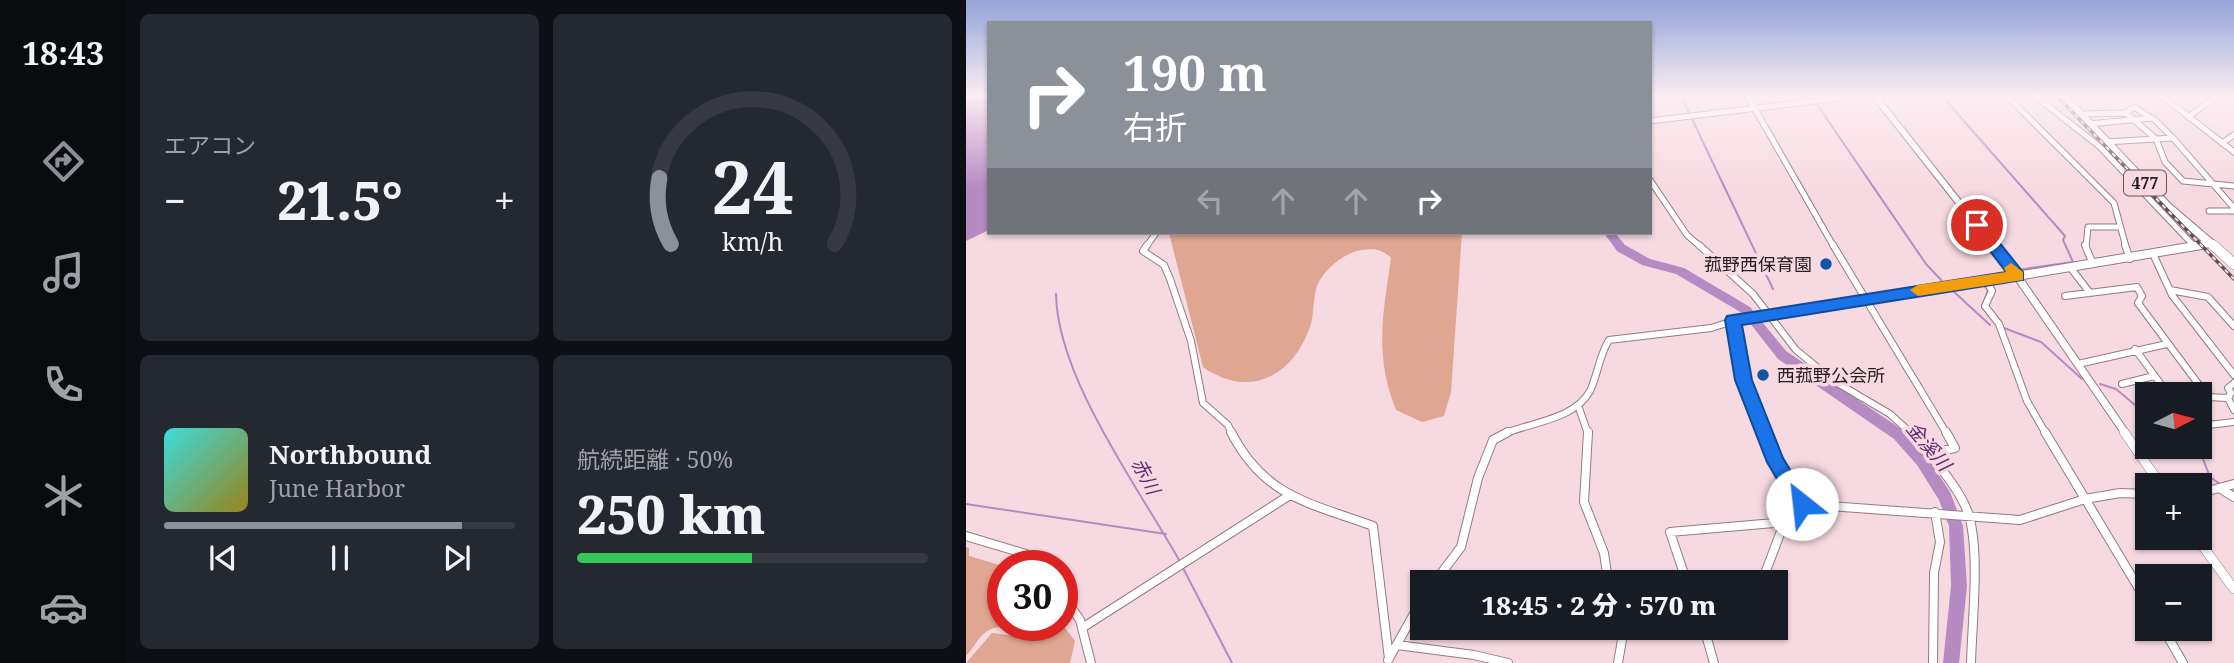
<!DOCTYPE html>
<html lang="ja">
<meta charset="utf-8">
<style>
:root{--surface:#171b24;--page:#242831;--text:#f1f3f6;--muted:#9ea1a6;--line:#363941;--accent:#8c9099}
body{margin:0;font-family:"Noto Serif","Noto Sans JP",serif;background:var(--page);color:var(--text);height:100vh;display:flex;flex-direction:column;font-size:26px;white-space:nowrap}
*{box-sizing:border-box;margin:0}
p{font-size:23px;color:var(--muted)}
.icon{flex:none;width:38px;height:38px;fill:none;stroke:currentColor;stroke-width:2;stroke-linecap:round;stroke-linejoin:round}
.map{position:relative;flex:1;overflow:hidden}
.side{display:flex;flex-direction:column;gap:14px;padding:14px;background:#0d0f14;width:840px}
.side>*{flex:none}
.top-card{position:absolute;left:21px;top:21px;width:665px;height:214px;border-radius:0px;box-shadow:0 2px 5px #0004;background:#8c9099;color:#fff;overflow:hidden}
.needle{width:46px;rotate:84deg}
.buttons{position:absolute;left:1169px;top:382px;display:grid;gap:14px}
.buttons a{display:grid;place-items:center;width:77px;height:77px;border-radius:0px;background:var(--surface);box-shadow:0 2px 5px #0004;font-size:35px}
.speed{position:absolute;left:21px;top:550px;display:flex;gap:14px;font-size:35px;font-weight:700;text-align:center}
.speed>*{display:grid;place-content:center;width:91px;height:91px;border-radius:50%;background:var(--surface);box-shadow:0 2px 5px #0004;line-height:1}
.speed .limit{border:10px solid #d22;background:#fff;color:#111}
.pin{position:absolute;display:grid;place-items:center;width:60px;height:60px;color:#fff;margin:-30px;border:4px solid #fff;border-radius:50%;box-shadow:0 2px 7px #0007}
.me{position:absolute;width:77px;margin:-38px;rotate:331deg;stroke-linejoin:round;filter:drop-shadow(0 0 5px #0008)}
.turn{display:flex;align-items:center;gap:24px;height:147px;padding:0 21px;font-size:32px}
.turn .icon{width:91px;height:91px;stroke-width:2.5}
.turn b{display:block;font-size:49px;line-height:60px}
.lanes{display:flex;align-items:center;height:66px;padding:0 21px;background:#0003;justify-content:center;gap:35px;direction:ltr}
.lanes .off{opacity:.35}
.big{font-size:52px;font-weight:800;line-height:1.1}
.side .tile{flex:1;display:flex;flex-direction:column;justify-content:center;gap:10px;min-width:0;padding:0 24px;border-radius:10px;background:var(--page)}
.side .dial{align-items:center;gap:0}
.dial svg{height:182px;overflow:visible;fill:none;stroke:var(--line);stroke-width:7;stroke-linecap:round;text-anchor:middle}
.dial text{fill:var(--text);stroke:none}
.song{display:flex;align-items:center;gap:21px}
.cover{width:84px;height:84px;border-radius:10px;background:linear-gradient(135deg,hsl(180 70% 55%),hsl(50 70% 35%))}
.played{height:7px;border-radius:4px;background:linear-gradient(90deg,var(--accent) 85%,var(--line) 85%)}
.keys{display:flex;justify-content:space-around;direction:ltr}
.heat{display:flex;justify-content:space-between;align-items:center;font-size:38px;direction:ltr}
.charge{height:10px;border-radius:5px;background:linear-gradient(90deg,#34c759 50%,var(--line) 0)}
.side .tiles{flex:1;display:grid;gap:14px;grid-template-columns:repeat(2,1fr)}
.trip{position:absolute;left:444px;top:570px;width:378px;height:70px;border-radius:0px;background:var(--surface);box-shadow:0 2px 5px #0004;font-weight:800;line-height:70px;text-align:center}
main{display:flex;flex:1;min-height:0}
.tab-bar{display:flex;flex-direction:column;width:126px;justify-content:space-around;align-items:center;background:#090b0e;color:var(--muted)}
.tab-bar .icon{width:49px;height:49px}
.tab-bar .active{color:var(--accent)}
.tab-bar b{font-size:32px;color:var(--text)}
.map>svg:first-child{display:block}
.green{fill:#dfa691}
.water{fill:#b68ac3}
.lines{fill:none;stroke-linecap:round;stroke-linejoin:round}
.stream{stroke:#b68ac3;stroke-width:2}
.river{fill:#b68ac3;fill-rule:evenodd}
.minor-far2-casing{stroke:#947a81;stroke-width:7}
.minor-far1-casing{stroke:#947a81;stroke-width:8}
.minor-casing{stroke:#947a81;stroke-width:10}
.tertiary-far1-casing{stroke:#947a81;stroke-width:9}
.tertiary-casing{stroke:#947a81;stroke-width:10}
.secondary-far1-casing{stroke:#947a81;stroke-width:8}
.secondary-casing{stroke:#947a81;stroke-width:10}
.trunk-far1-casing{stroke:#947a81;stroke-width:10}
.trunk-casing{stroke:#947a81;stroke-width:11}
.minor-far2{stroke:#fff;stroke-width:5}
.minor-far1{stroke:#fff;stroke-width:6}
.minor{stroke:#fff;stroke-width:8}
.tertiary-far1{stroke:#fff;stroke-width:7}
.tertiary{stroke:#fff;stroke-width:9}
.secondary-far1{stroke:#fff;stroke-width:6}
.secondary{stroke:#fff;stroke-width:8}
.trunk-far1{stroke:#fff;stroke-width:8}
.trunk{stroke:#fff;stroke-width:10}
.rail-casing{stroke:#605054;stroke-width:3.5}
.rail{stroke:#f7dae1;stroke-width:2;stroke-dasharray:4.5;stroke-linecap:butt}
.route{fill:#1a73e8;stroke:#114b97;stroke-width:2}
.slow{fill:#f59e0b}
.poi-dot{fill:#1156a5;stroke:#f7dae1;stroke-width:2.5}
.labels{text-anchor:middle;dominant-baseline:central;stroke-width:7;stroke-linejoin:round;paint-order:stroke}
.shield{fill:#f7dae1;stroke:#655559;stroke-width:2}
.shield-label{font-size:16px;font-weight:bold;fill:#261c1f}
.poi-label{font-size:18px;fill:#261c1f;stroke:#f7dae1;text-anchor:end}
.water-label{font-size:19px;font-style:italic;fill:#612b70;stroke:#f7dae1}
</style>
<main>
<nav class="tab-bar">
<b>18:43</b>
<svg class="icon active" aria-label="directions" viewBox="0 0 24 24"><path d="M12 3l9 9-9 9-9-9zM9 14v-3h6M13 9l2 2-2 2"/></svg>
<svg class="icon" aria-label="music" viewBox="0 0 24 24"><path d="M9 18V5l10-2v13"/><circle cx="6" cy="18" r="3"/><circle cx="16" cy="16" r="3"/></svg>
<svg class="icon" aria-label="phone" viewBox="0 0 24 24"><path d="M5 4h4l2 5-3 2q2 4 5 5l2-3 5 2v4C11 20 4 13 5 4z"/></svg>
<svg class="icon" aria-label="climate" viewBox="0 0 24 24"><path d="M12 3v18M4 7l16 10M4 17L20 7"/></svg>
<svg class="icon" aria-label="car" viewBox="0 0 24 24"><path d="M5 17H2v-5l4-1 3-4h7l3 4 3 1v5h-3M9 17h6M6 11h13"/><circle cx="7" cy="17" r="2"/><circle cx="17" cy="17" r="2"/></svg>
</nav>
<section class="side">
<div class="tiles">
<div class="tile"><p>エアコン</p>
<div class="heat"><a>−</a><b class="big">21.5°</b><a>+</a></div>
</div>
<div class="tile dial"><svg viewBox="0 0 100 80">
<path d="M14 69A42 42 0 1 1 86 69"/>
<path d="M14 69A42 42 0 0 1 9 40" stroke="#8c9099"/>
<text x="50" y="56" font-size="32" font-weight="700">24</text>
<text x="50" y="72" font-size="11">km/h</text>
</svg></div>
<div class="tile">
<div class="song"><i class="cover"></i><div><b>Northbound</b><p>June Harbor</p></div></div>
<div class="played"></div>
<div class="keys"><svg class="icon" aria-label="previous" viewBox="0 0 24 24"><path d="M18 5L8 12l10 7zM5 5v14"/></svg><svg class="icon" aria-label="pause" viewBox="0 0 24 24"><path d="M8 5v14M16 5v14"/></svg><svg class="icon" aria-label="next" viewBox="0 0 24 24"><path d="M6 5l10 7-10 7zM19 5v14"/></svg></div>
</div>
<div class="tile"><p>航続距離 · 50%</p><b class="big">250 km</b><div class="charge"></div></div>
</div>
</section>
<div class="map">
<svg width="1268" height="663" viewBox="0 0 1268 663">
<rect width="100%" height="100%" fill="#f7dae1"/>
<path class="green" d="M203 233H496L485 392 478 416 456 422 430 410C408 354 417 315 425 258 417 249 407 248 396 250 379 252 357 270 351 286 347 298 348 312 345 324 328 376 284 400 237 367Z
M0 547 3 548V556L37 566V625H73C57 636 40 621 23 630 13 635 8 648 0 656Z
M96 624 109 641 104 663H0L26 633 59 637 80 625Z"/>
<path class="water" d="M0 95H23V230L0 241Z"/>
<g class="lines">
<path class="stream" d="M715 95 723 113
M975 95 1099 236 1097 240 1107 262 1051 270
M850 103 960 264 978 283
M726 119 807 289
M1013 278 1042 272
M1016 283 1022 290 1016 307 1032 326
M986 290 1024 325
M90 294C91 377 172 487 213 560
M1038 328 1075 342 1116 379
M1134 384 1150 389 1181 415
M1222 446 1237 459 1244 477 1254 484
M1262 488 1268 492
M0 504 200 534
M217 568 266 663"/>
<path class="river" d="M638 233H649L659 245 684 259 718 268 784 307 820 351 938 431 961 457 984 492 997 526 1001 586 993 663H977L985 586 983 526 973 500 951 465 928 439 812 359 776 313 710 274 676 265 651 251Z"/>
<defs>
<path id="minor-far2" d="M781 95 868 247
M1040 95 1148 203 1160 247
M1068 95 1133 146 1229 247
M1195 95 1268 152
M1160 113 1168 107 1190 121 1207 138
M1113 114 1160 113 1190 139 1199 162 1217 181 1268 186
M1222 117 1252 95
M684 121 898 95
M1122 124 1186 118
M1139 142 1207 138 1268 208
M1256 143 1268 135
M684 180 721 235 735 247
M1243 211H1268
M180 247 190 233
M1120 247 1122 227H1152"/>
<path id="minor-far1" d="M181 245 177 251 198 265 204 279 225 341 237 403 262 425 266 434
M733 245 787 294 830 350 868 381 924 414 946 434
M867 245 981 434
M1119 245 1127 264
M1159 245 1164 259
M1188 256 1206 295 1268 375
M1104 267 1124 293
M1020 280 1026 291 1019 306 1033 324 1061 401 1080 434
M1204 290 1242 297 1268 326
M1099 296 1171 287 1176 296 1172 303 1242 397 1262 398 1265 393 1262 388 1268 383
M767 320 777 380 799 434
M1169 349 1202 394
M1112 364 1201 344
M1156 384 1188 376
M1262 398 1268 410
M612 405 622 434
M1242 425 1268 422
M538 434C565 422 608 420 624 391 632 374 633 356 643 340L745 328 777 318 1051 276"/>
<path id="minor" d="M265 432C298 497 344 503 407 526L423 659
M622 432 618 502 638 553 641 574 651 583
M798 432 810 462 836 504
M945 432C963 455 995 488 1003 516 1014 554 1006 623 1005 663
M1079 432 1181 602
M963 453 989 448 980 432
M1255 489 1268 497
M1234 493 1268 484
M0 536 60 554 75 565
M468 583 495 547 512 478 527 440 542 432
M721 583 704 532 821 522
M787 583 798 576 817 526 836 504 1054 520 1119 499 1154 493 1181 494
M96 594 114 620 125 663
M116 628 324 495
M738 628 748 663
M1197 628 1217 663
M431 645 508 655 542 663
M422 660 457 598
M652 663 658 628
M967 663 968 573 974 542 969 512"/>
<path id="tertiary-far1" d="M1051 276 1160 434"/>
<path id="tertiary" d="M1158 432 1195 485
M1230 537 1268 589"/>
<path id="secondary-far1" d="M908 95 1028 247
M1225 247 1244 244"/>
<path id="secondary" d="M1027 245 1051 276 1235 245"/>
<path id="trunk-far1" d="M1096 95 1201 206 1249 247"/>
<path id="trunk" d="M1247 245 1268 264"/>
</defs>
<use href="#minor-far2" class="minor-far2-casing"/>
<use href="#minor-far1" class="minor-far1-casing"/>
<use href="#minor" class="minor-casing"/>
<use href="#tertiary-far1" class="tertiary-far1-casing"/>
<use href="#tertiary" class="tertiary-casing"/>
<use href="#secondary-far1" class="secondary-far1-casing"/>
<use href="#secondary" class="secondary-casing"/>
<use href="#trunk-far1" class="trunk-far1-casing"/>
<use href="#trunk" class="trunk-casing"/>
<use href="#minor-far2" class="minor-far2"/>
<use href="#minor-far1" class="minor-far1"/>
<use href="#minor" class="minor"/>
<use href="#tertiary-far1" class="tertiary-far1"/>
<use href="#tertiary" class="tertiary"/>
<use href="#secondary-far1" class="secondary-far1"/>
<use href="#secondary" class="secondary"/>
<use href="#trunk-far1" class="trunk-far1"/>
<use href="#trunk" class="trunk"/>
<defs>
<path id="rail" d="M1090 95 1268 279"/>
</defs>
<use href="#rail" class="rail-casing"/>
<use href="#rail" class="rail"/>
</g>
<linearGradient id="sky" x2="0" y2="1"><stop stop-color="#94a3d9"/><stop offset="0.51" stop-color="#fbeef2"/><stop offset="1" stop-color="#fbeef2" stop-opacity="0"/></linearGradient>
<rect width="1268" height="188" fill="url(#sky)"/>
<path class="route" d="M1011 220 1016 221 1057 272V280L776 325 786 380 817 458 845 504 843 510 836 513 829 510 801 462 769 380 759 320 761 316 1040 272 1004 225Z"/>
<path class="slow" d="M1045 263 1057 272V280L952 296 944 290 952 285 1040 272 1038 268Z"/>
<g class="poi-dot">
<circle cx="860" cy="264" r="7"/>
<circle cx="797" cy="375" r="7"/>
</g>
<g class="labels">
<rect class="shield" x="1158" y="170.5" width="42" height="25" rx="5"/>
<g class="shield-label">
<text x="1179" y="183">477</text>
</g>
<g class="poi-label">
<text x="846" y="264">菰野西保育園</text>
<text x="811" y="375" text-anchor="start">西菰野公会所</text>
</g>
<g class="water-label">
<text transform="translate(963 446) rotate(50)">金溪川</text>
<text transform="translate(180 476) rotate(62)">赤川</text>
</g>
</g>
</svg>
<div class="buttons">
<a><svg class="needle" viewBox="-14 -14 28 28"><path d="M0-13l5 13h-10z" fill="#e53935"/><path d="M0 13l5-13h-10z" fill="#9ea1a6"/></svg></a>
<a>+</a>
<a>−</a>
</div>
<div class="speed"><div class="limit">30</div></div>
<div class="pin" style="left:1011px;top:225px;background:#d93025"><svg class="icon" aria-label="arrive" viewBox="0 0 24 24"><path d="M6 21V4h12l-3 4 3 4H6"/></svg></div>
<svg class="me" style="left:836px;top:504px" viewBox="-20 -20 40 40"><circle r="19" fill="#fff"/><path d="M0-13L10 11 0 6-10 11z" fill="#1a73e8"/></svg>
<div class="trip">18:45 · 2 分 · 570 m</div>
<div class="top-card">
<div class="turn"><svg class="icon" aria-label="right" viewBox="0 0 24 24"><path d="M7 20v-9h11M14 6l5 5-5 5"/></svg><div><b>190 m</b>右折</div></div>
<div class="lanes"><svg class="icon off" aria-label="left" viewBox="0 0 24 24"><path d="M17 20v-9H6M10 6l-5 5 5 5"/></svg><svg class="icon off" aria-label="ahead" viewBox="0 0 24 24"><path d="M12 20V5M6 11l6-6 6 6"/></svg><svg class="icon off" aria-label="ahead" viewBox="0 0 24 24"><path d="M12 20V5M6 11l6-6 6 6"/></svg><svg class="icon" aria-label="right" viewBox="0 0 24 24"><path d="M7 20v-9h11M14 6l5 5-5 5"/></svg></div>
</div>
</div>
</main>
